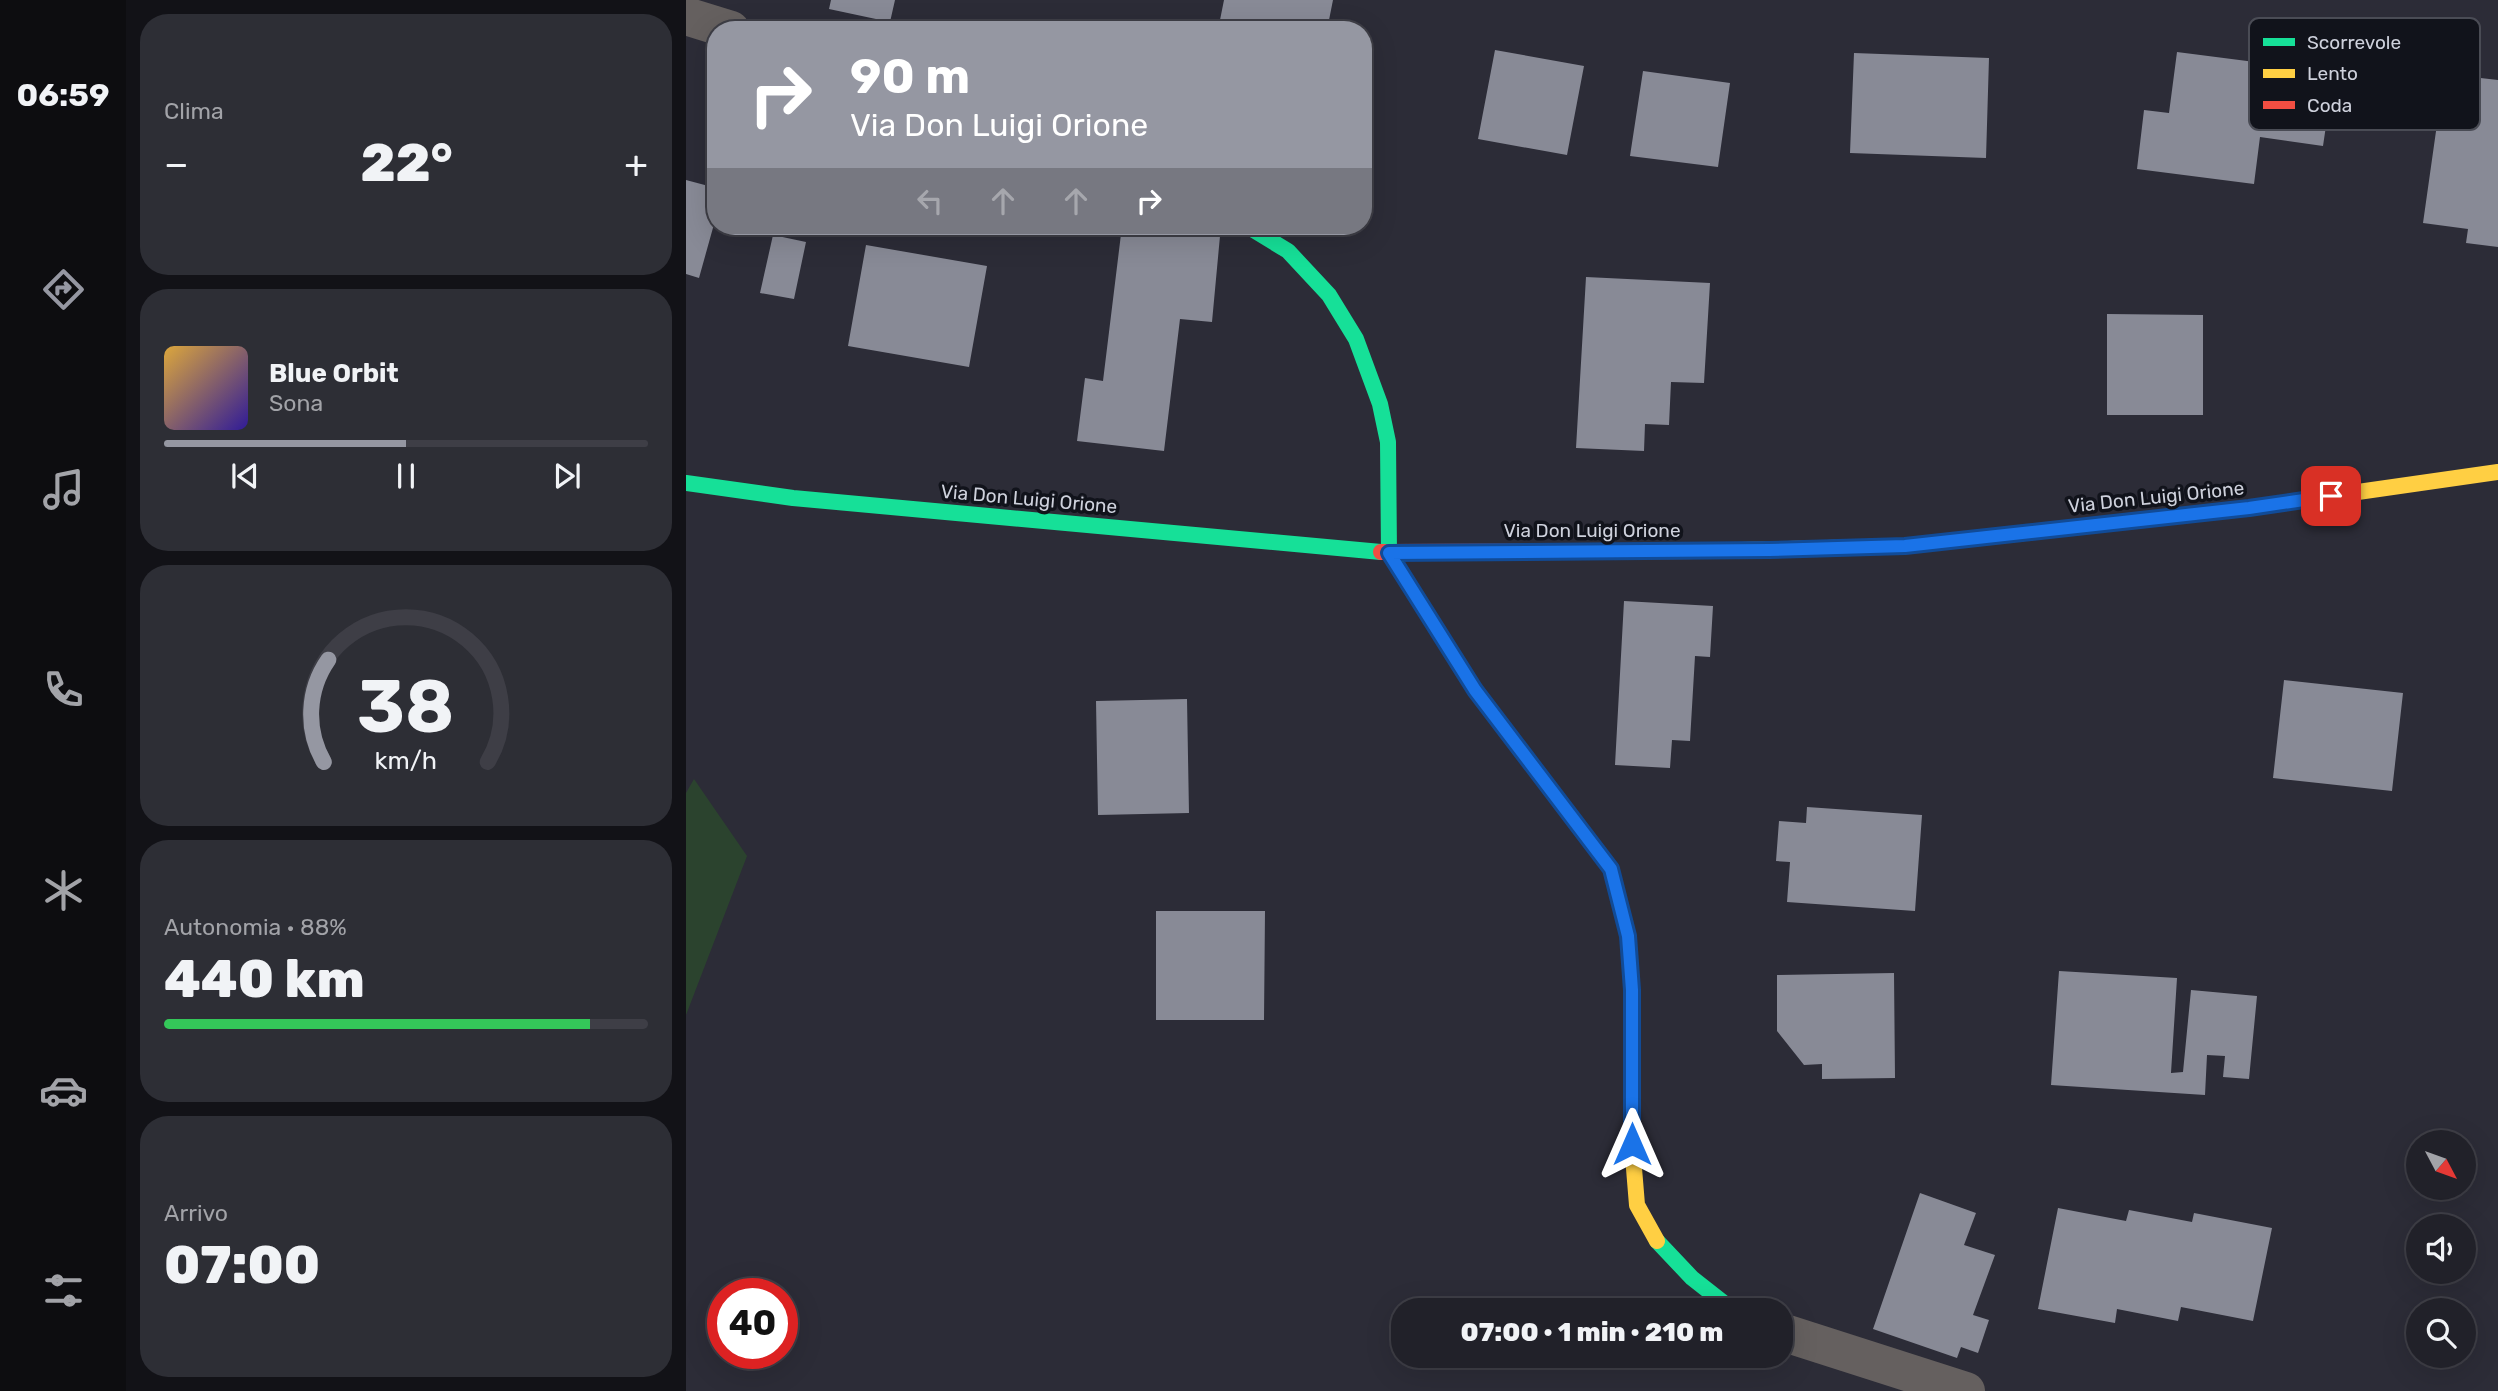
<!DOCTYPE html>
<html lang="it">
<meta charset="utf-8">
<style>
:root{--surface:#212129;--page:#2d2e35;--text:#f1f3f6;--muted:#a2a3a8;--line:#3e3e46;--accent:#9597a2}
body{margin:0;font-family:Rubik,sans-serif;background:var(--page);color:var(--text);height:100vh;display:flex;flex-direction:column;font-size:26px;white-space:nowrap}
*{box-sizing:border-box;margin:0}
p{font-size:23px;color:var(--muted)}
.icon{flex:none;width:38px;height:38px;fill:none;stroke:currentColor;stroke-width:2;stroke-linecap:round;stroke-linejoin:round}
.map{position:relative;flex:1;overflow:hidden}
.side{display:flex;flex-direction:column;gap:14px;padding:14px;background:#121217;width:560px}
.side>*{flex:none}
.guide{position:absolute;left:21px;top:21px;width:665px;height:214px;border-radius:28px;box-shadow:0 7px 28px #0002,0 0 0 2px var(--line);background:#9597a2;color:#fff;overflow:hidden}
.needle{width:46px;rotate:131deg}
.buttons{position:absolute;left:1720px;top:1130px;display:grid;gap:14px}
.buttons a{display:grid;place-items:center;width:70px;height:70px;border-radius:50%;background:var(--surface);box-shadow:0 7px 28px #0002,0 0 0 2px var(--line);font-size:35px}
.speed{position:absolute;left:21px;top:1278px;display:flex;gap:14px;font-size:35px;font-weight:700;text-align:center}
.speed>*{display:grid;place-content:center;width:91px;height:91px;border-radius:50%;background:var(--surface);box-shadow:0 7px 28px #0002,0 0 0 2px var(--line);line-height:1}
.speed .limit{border:10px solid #d22;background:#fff;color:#111}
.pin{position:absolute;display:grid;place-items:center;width:60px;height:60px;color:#fff;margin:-30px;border-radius:14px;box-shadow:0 4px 10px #0006}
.me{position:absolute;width:77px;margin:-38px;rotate:0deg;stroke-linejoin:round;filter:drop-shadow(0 0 5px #0008)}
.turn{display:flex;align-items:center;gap:24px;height:147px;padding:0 28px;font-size:32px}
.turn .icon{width:91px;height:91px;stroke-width:2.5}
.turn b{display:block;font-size:49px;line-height:60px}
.lanes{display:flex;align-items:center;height:66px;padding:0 28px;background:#0003;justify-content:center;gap:35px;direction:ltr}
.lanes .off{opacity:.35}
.big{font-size:52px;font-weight:800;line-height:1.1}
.side .card{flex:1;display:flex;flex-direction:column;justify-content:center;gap:10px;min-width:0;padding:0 24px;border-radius:28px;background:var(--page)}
.side .dial{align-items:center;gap:0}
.dial svg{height:182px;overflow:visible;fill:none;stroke:var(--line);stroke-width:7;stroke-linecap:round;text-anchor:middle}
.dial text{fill:var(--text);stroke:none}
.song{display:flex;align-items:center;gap:21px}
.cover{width:84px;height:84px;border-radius:10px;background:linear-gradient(135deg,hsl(40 70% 55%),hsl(250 70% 35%))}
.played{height:7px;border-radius:4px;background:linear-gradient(90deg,var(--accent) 50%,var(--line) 50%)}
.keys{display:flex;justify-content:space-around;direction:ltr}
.heat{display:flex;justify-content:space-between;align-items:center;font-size:38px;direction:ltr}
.charge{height:10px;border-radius:5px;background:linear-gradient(90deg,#34c759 88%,var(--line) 0)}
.trip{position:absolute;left:705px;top:1298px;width:402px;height:70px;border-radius:28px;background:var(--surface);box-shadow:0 7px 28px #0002,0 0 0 2px var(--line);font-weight:800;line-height:70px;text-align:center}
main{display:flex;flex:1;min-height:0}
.tabs{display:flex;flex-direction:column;width:126px;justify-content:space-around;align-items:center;background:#0d0d10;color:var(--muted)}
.tabs .icon{width:49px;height:49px}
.tabs .selected{color:var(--accent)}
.tabs b{font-size:32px;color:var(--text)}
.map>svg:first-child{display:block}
.green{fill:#2b432e}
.building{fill:#888a96}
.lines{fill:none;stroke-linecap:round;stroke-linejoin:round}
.street{stroke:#65605f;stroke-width:38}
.fast{stroke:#16e098;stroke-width:16}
.slow{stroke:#ffcf43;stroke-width:16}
.jam{stroke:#f24e42;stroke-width:16}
.route-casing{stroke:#114b97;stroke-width:18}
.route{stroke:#1a73e8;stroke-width:12}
.labels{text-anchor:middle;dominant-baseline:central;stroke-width:7;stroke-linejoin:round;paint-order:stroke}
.street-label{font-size:19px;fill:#ced1dc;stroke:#11131b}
.key{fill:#11131b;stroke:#4a4c55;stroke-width:2}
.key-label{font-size:19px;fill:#ced1dc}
</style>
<main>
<nav class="tabs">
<b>06:59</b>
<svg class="icon selected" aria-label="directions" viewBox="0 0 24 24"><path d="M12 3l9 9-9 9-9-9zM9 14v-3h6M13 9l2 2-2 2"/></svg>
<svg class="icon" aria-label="music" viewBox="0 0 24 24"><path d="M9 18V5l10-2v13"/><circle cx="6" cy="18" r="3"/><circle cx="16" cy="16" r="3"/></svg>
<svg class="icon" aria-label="phone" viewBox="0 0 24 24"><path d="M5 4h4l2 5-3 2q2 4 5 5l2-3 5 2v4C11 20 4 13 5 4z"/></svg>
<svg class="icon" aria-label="climate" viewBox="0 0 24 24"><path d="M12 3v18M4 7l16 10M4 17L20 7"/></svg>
<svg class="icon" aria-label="car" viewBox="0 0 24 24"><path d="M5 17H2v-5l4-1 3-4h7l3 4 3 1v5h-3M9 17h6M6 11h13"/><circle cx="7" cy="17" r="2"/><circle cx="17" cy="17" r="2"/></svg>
<svg class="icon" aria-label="filters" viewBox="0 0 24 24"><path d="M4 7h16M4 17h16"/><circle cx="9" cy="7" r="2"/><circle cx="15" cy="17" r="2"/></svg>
</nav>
<section class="side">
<div class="card"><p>Clima</p>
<div class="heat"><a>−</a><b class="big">22°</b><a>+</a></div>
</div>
<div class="card">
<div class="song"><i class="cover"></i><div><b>Blue Orbit</b><p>Sona</p></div></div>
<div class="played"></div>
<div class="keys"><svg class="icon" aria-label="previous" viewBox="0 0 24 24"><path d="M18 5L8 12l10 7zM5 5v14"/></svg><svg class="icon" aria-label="pause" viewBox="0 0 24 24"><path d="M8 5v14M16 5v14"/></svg><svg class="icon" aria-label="next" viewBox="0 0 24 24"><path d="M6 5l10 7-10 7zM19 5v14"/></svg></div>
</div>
<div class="card dial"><svg viewBox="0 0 100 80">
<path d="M14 69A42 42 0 1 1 86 69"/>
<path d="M14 69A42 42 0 0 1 16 24" stroke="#9597a2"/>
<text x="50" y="56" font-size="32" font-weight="700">38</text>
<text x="50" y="72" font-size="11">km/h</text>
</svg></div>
<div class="card"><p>Autonomia · 88%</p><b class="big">440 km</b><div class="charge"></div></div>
<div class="card"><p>Arrivo</p><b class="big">07:00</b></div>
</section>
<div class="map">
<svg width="1812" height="1391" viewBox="0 0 1812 1391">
<rect width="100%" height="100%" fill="#2c2c37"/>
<path class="green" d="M8 779 61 856 0 1015V793Z"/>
<path class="building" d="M145 0H209L204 22 143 9Z
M538 0H647L641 30H532Z
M809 50 898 66 881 155 792 139Z
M1491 52 1648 72 1637 146 1574 137 1568 184 1451 169 1458 110 1483 113Z
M1168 53 1303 58 1300 158 1164 153Z
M957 71 1044 83 1032 167 944 156Z
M1777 76 1812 80V247L1780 243 1782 229 1737 223 1753 110 1772 113Z
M0 180 30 188V217L13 278 0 274Z
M436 226H513L534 236 526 322 494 319 478 451 391 441 399 378 417 381Z
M87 235 120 242 108 299 74 293Z
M180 245 301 266 283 367 162 346Z
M900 277 1024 283 1018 383 985 382 983 425 959 424 958 451 890 448Z
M1421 314 1517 315V415H1421Z
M938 601 1027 606 1024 657 1009 656 1004 741 986 740 984 768 929 765Z
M1598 680 1717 693 1706 791 1587 778Z
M501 699 503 813 412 815 410 701Z
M1121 807 1236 815 1229 911 1101 902 1104 862 1090 861 1093 821 1120 823Z
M470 911H579L578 1020H470Z
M1373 971 1491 978 1485 1073 1497 1072 1505 990 1571 996 1563 1079 1537 1077 1539 1056 1521 1055 1519 1095 1365 1085Z
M1208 973 1209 1078 1136 1079V1064L1118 1065 1091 1031V975Z
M1234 1193 1290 1213 1278 1245 1309 1255 1287 1315 1303 1320 1292 1353 1275 1347 1271 1358 1187 1329Z
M1372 1208 1440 1221 1443 1210 1506 1222 1508 1213 1586 1228 1567 1321 1495 1307 1492 1321 1431 1309 1429 1323 1352 1309Z"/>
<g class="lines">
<path class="street" d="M0 16 45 30
M1096 1332 1280 1391"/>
<path class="fast" d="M561 226 602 251 643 295 670 339 694 404 702 442 703 553 789 690 925 869 934 905
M0 483 107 498 695 552
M971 1241 1006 1278 1048 1311"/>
<path class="slow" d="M1644 496 1812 472
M1017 551 1219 546 1383 528
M934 905 942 936 946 991V1144L951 1205 971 1241"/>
<path class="jam" d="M1383 528 1563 508 1644 496
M695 552 1017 551"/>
</g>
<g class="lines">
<defs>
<path id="route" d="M946 1144V990L942 936 925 869 789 690 703 553 1083 550 1219 546 1563 508 1645 496"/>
</defs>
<use href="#route" class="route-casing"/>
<use href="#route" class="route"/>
</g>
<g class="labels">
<g class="street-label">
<text transform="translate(1470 497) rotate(-6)">Via Don Luigi Orione</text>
<text transform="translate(343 499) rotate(5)">Via Don Luigi Orione</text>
<text x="906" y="530">Via Don Luigi Orione</text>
</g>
</g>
<rect x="1563" y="18" width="231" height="112" rx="10" class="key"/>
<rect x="1577" y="38" width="32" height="8" fill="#16e098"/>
<rect x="1577" y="69" width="32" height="9" fill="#ffcf43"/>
<rect x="1577" y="101" width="32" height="8" fill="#f24e42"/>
<g class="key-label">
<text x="1621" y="49">Scorrevole</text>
<text x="1621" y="80">Lento</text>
<text x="1621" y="112">Coda</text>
</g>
</svg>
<div class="buttons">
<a><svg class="needle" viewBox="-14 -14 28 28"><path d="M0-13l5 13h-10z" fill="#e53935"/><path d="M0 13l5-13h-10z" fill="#a2a3a8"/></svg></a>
<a><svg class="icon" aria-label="sound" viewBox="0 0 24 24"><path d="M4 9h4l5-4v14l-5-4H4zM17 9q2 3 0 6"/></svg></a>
<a><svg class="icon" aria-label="search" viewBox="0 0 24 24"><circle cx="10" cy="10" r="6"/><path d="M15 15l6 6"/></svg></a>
</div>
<div class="speed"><div class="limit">40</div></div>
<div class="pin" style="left:1645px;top:496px;background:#d93025"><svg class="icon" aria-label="arrive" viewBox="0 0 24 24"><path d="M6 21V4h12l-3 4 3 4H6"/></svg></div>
<svg class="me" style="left:946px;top:1144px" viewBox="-20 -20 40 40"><path d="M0-17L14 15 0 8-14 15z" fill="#1a73e8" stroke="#fff" stroke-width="4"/></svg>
<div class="trip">07:00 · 1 min · 210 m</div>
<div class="guide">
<div class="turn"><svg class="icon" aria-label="right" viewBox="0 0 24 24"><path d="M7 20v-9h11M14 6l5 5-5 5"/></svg><div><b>90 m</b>Via Don Luigi Orione</div></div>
<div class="lanes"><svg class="icon off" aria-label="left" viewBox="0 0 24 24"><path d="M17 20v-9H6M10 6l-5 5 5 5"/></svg><svg class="icon off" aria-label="ahead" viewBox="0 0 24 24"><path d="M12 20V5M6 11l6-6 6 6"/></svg><svg class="icon off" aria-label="ahead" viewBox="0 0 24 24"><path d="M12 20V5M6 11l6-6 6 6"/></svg><svg class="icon" aria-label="right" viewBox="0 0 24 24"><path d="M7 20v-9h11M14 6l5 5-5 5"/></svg></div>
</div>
</div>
</main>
